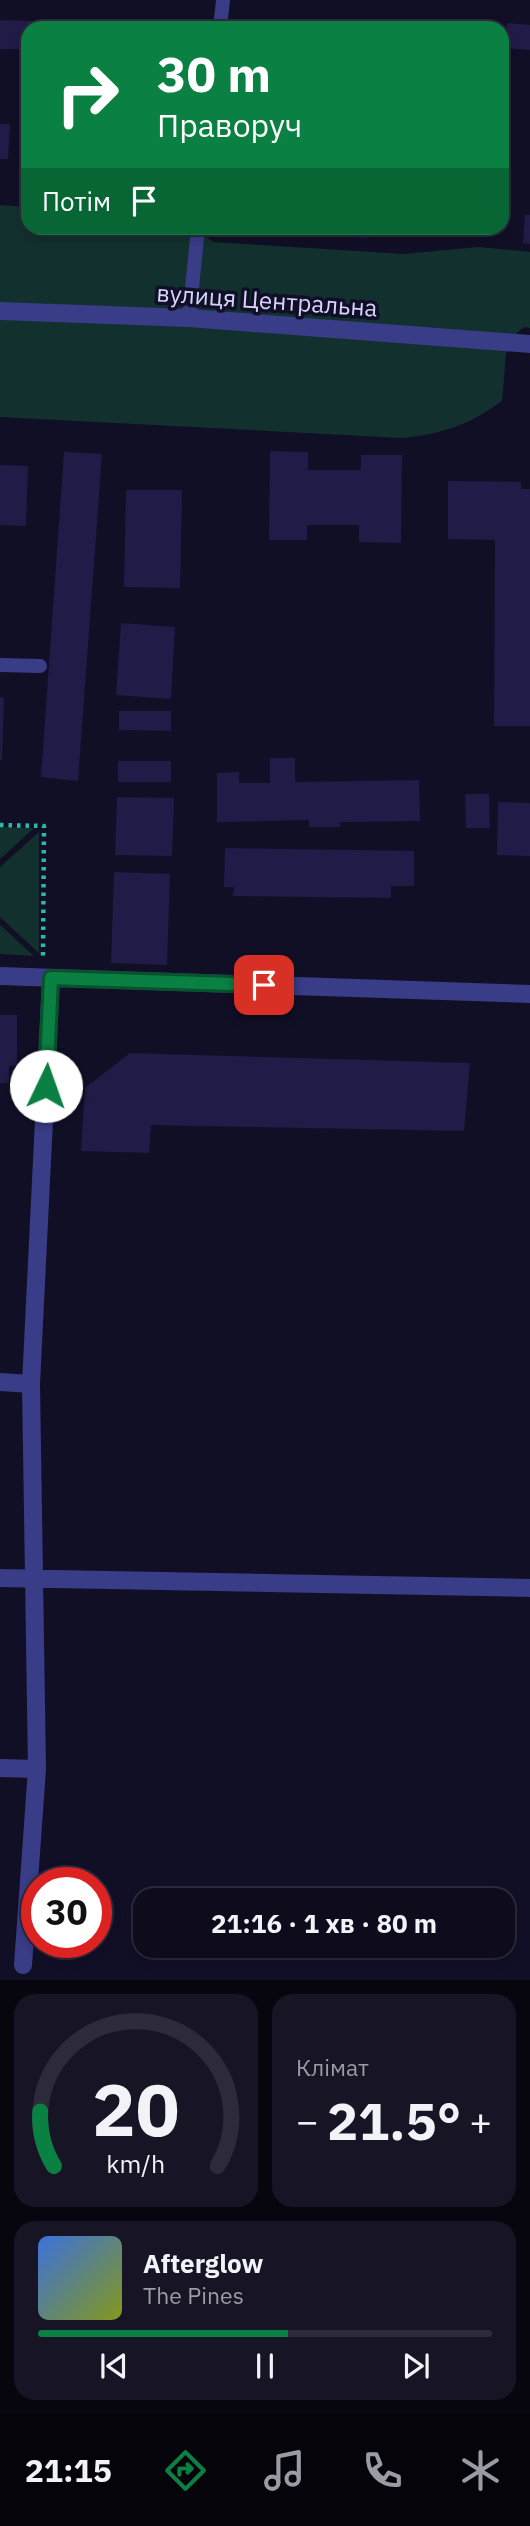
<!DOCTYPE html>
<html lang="uk">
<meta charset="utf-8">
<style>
:root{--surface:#0d0b1c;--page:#161425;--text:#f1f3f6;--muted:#9a9ba3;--line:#2d2b3b;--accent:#0b8043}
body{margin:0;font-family:"IBM Plex Sans",sans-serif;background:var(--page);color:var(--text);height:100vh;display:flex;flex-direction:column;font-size:26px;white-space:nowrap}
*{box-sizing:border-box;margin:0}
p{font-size:23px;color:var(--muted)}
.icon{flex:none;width:38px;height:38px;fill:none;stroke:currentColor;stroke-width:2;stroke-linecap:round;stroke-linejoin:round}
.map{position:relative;height:1980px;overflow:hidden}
.details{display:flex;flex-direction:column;gap:14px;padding:14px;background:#07060f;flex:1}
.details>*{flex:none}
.guide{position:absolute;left:21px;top:21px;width:488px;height:214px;border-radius:21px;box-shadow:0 4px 10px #0003,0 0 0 2px var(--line);background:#0b8043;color:#fff;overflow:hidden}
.speed{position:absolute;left:21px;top:1867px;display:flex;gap:14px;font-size:35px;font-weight:700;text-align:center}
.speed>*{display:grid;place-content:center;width:91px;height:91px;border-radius:50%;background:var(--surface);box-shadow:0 4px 10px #0003,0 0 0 2px var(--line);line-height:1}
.speed .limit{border:10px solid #d22;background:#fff;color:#111}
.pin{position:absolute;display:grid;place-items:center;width:60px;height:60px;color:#fff;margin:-30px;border-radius:14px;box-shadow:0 4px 10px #0006}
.me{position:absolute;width:77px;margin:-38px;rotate:3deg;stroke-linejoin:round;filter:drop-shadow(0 0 5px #0008)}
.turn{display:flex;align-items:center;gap:24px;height:147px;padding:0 21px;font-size:32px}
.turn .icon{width:91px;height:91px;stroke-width:2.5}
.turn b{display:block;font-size:49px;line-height:60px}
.then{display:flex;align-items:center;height:66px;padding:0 21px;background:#0003;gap:14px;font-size:26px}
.big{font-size:52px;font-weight:700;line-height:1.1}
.details .widget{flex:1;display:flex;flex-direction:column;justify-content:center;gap:10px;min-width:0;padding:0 24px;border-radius:21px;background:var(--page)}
.details .dial{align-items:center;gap:0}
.dial svg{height:182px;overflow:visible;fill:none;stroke:var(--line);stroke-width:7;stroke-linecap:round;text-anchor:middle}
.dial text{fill:var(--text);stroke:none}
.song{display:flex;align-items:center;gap:21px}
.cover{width:84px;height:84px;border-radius:10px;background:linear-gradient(135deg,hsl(220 70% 55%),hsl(70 70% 35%))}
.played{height:7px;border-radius:4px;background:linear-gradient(90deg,var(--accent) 55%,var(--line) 55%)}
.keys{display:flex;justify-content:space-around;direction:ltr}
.heat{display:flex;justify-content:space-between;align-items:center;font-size:38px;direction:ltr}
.details .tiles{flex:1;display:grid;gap:14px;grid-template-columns:1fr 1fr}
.widget:last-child{grid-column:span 2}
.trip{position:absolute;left:133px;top:1888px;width:382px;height:70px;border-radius:21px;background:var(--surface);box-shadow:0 4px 10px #0003,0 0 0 2px var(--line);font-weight:700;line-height:70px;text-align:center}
.tabs{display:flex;height:112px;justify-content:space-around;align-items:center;background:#05040b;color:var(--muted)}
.tabs .icon{width:49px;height:49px}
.tabs .selected{color:var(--accent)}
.tabs b{font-size:32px;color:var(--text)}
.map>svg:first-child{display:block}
.green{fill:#12302d}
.building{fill:#211b47}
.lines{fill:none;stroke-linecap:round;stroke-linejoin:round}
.path{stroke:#2eb9a7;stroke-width:4.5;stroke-dasharray:3.5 5;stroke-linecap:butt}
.service{stroke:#393c86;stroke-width:14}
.minor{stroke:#393c86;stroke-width:18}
.route-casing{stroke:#07532c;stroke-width:18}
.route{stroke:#0b8043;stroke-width:12}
.labels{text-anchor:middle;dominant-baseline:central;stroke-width:7;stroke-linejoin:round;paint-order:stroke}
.street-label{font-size:24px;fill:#d6d4ff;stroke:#110f26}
</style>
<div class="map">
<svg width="530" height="1980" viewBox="0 0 530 1980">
<rect width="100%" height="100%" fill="#110f26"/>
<path class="green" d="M0 205 28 207V228H192L214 242 403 254 479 247 530 252V328L524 327 507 342 502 401C469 425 442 434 402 438L0 417Z
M0 827 34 828 0 859Z
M39 832V953L0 917V867Z
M0 925 34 956 0 954Z"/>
<path class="building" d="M0 20 32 21V28H28V49H0Z
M507 23 530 25V50L505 48Z
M0 124H10L8 159H0Z
M525 215H530V244L523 243Z
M235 228H369V238L235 232Z
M270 451 308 452V470H361V455H402L401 543 359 542V525H307V540H269Z
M64 452 102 454 78 781 41 777Z
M0 465 28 466 26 526 0 525Z
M448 481 521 482V489H530V726H494L495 540 448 539Z
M126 490H182L180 588 124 587Z
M121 623 175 627 171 699 116 695Z
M0 697 4 698 2 760H0Z
M119 711H171V731L119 730Z
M270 758H295V782L419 780 420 821 340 822V827H309V820L217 822V773L239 772V783H270Z
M118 761H171V782H118Z
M465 794H489L490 828H466Z
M117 797 174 798 172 856 115 855Z
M498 802 530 803V856L497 855Z
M225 848 414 851V886H391V898L233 896 234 887H224Z
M114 872 170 874 167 965 111 963Z
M0 1015H17V1066H9V1083H0Z
M130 1053 470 1063 464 1131 151 1125 149 1153 81 1151 85 1088Z"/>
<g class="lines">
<path class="path" d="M0 825 44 826 43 956"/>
<path class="service" d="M220 28 223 0
M189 318 198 228
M0 665 40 666"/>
<path class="minor" d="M0 311 189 318 530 344
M0 976 530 994
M0 1382 31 1384 37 1769 23 1965
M31 1384 51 978
M0 1578 530 1588
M0 1768 37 1769"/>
</g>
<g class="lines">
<defs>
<path id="route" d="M46 1086 51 978 264 985"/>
</defs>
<use href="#route" class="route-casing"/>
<use href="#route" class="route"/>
</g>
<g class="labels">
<g class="street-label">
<text transform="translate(267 300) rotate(4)">вулиця Центральна</text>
</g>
</g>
</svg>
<div class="speed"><div class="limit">30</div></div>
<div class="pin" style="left:264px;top:985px;background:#d93025"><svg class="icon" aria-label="arrive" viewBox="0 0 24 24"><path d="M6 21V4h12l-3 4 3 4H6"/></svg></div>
<svg class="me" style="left:46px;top:1086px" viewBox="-20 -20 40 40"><circle r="19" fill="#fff"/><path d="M0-13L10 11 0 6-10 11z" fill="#0b8043"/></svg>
<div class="trip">21:16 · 1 хв · 80 m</div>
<div class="guide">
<div class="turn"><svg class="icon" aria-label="right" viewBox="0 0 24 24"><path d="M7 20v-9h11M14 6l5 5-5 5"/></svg><div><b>30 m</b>Праворуч</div></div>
<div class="then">Потім<svg class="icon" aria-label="arrive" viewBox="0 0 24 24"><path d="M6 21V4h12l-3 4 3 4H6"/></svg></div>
</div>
</div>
<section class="details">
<div class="tiles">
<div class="widget dial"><svg viewBox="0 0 100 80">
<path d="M14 69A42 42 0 1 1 86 69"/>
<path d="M14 69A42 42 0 0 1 8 45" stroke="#0b8043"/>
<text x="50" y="56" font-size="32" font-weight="700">20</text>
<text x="50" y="72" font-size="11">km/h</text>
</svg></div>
<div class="widget"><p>Клімат</p>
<div class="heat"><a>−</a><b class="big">21.5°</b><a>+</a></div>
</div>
<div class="widget">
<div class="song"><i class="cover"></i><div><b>Afterglow</b><p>The Pines</p></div></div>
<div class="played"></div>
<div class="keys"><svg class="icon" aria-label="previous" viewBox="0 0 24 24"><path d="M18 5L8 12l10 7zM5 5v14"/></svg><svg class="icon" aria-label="pause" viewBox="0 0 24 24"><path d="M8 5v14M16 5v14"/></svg><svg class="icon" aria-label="next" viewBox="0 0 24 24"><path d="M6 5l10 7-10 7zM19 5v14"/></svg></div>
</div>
</div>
</section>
<nav class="tabs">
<b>21:15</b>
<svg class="icon selected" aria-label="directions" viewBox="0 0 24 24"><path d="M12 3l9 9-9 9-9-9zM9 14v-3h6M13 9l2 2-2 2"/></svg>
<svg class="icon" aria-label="music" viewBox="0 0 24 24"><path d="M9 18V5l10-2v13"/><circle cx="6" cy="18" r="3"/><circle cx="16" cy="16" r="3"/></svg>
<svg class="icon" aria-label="phone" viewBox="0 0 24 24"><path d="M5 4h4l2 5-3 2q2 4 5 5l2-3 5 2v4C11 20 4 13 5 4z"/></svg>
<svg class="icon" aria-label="climate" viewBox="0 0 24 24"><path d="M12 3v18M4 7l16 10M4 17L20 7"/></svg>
</nav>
